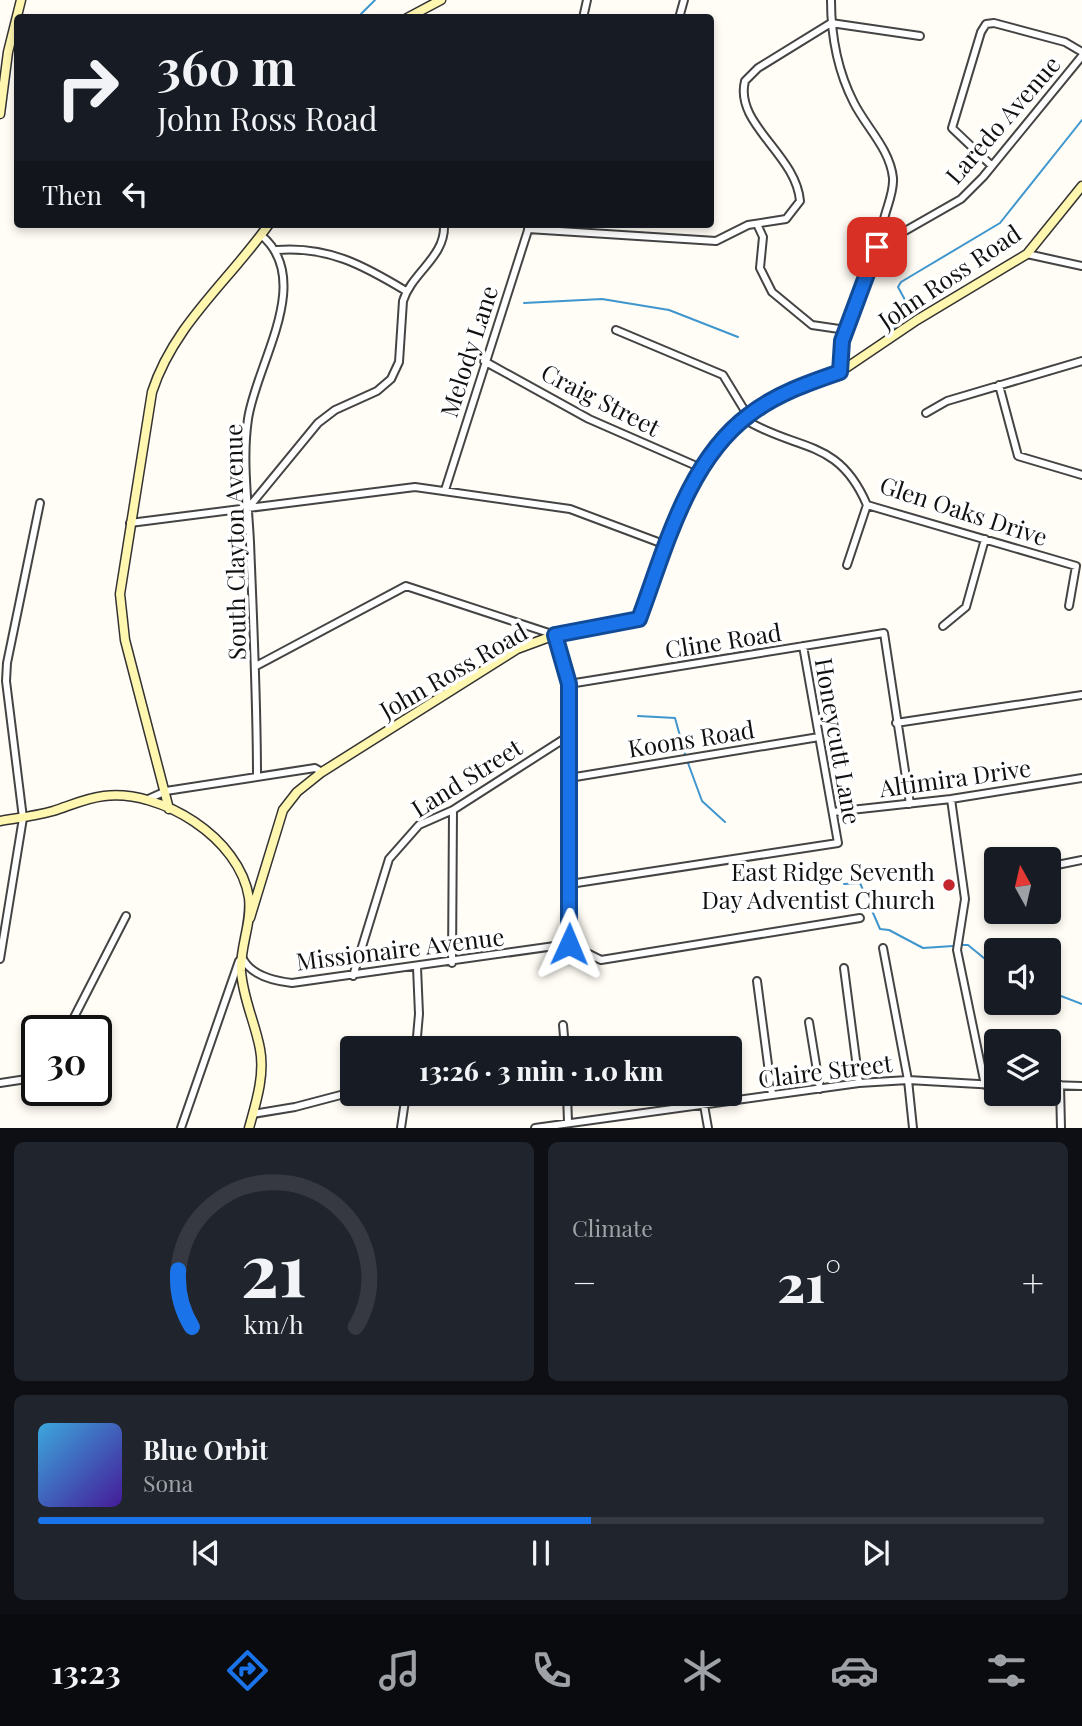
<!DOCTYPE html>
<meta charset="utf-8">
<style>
:root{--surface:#171b24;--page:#20242c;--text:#f1f3f6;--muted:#9ea1a6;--line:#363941;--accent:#1a73e8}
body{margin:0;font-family:"Playfair Display",serif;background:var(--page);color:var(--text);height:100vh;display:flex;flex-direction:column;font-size:26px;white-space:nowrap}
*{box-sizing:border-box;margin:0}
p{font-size:23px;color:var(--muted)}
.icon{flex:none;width:38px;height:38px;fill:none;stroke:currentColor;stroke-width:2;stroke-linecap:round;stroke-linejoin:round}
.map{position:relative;height:1128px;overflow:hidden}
.sheet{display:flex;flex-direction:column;gap:14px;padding:14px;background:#0d0f14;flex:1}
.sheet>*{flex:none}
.top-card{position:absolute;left:14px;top:14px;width:700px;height:214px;border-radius:7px;box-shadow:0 4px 10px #0003;background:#171b24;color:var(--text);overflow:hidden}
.needle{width:46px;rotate:352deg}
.buttons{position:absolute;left:984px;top:847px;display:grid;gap:14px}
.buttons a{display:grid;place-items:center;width:77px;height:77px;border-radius:7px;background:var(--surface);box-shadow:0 4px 10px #0003;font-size:35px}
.speed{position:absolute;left:21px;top:1015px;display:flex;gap:14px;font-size:35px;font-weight:700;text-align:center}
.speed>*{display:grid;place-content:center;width:91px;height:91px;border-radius:50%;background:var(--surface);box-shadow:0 4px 10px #0003;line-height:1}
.speed .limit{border:4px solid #111;border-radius:10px;background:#fff;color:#111}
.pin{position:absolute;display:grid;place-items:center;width:60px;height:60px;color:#fff;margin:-30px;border-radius:14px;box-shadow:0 4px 10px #0006}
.me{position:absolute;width:77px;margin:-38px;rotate:1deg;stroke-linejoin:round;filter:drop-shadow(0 0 5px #0008)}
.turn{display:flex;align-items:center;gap:24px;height:147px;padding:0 28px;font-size:32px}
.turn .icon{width:91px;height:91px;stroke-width:2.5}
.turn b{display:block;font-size:49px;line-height:60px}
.then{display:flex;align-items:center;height:66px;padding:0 28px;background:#0003;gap:14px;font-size:26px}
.big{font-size:52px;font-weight:800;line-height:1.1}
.sheet .card{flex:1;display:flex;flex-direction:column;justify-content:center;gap:10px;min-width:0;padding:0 24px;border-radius:10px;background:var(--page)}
.sheet .dial{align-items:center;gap:0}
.dial svg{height:182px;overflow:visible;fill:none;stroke:var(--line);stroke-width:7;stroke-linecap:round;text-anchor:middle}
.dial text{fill:var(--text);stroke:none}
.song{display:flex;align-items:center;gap:21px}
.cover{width:84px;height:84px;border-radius:10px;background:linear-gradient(135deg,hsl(200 70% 55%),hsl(260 70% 35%))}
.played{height:7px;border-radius:4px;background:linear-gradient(90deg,var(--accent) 55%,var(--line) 55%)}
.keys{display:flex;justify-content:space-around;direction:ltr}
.heat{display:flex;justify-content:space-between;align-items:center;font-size:38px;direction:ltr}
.sheet .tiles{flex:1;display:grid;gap:14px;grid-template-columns:1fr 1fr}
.card:last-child{grid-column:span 2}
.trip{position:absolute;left:340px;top:1036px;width:402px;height:70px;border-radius:7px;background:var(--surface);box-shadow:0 4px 10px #0003;font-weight:800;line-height:70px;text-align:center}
.tabs{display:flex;height:112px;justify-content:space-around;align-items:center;background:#090b0e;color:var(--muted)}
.tabs .icon{width:49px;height:49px}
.tabs .active{color:var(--accent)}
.tabs b{font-size:32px;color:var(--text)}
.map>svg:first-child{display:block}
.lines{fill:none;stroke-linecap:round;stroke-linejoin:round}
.stream{stroke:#3f96cf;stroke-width:2}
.street-casing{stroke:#444;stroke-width:10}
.secondary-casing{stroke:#333;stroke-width:11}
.street{stroke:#fff;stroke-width:6}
.secondary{stroke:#fff6b0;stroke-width:8}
.route-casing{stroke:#114b97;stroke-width:18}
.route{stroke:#1a73e8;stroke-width:12}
.poi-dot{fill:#c4262e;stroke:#fff;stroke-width:2.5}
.labels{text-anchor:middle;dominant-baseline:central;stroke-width:7;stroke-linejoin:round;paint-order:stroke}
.street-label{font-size:24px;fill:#111;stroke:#fff}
.poi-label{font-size:24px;fill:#111;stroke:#fff;text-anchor:end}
</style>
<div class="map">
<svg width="1082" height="1128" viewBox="0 0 1082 1128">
<rect width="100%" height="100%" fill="#fffdf5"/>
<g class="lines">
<path class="stream" d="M357 18 375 0
M524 303 602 299 669 310 738 337
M878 342 912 313 898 287 901 282 1000 223 1082 120
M751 406 770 394 820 375
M737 418 741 414
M702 460 730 424
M638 716 675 718 685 754
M688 763 702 801 725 822
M844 884 860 883 880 929 889 930 923 948 953 946
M963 945H968L996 968
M1048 991 1082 1004"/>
<defs>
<path id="street" d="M831 0C831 35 838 72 854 103 866 127 890 149 893 178 894 192 887 206 884 219 872 265 840 328 840 372
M583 18 587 0
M679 18 684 0
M992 166 952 128 981 32 986 24 994 23 1065 42 1082 52
M757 224 763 237 760 268 772 292 812 325 846 330
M528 229 716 241 748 225 786 219 800 201C796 154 734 124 745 81L758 68 831 23 920 36
M877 247 961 199 983 177 1082 56
M277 250C328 246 363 265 406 291
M1027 254 1082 266
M616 330 723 375 748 416
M484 361 589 419 701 468
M999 385 1018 456 1082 475
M926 413 947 401 1082 361
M744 419C797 452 838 437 867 505L1076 566 1069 606
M445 490 530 224
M249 507 318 423 335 410 377 391 391 379 399 362 403 301C412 272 446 257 444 224
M130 523 415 487 570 509 666 545
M847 565 867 505
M943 626 966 607 985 539
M256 666 406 586 555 635 569 684V944
M569 684 884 633 910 804
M896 723 1082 695
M257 776C257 698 253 620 250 542 248 502 242 459 248 419 256 364 315 280 261 235
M569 778 819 737
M951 799 965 899 957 950 985 1085
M146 800 166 791 315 768 322 772
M833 812 951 799 1082 778
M1052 866 1082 860
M570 884 838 843 803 646
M883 948 908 1080 913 1128
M242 957C250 975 274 981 292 983L569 944 601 960 860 918
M0 959 23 818 6 681 7 663 40 503
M452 963 453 810
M844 968 859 1083
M353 976 389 859 419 825 453 810 567 737
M757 981 772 1095
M809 1022 820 1089
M563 1025 565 1048
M67 1031 126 916
M416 1048 419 1014 417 967
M0 1083 33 1078 37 1074
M1048 1085 1082 1086
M1060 1085 1061 1128
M567 1094 568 1122
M704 1105 708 1128
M253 1114 295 1107 352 1092
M181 1128 239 961
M401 1128 406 1094
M535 1128 859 1083 908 1080 996 1085"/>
<path id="secondary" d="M407 18 441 0
M0 114 8 52 21 0
M169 809 125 640 120 594 152 392C174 324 229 281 269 224
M0 821C18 818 35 816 53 811 69 806 86 798 104 796 161 789 240 838 249 898 252 923 240 946 241 971 243 999 255 1022 260 1049 265 1075 256 1103 249 1128
M250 918 283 810 297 792 322 772 517 649 555 635 639 619 666 545 701 468 739 424 789 390 840 372 917 320 1027 254 1082 186"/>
</defs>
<use href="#street" class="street-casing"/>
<use href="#secondary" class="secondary-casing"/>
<use href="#street" class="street"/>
<use href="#secondary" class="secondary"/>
</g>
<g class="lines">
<defs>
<path id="route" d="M569 944V684L555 635 639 619C665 550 687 461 749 415 776 394 808 383 840 372L842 341 877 247"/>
</defs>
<use href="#route" class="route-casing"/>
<use href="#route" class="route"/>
</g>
<circle class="poi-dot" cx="949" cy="885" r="7"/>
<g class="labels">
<g class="street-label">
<text transform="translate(1002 119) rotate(-49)">Laredo Avenue</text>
<text transform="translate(949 276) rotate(-34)">John Ross Road</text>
<text transform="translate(468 351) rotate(-72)">Melody Lane</text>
<text transform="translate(601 399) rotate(27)">Craig Street</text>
<text transform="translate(964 510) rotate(18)">Glen Oaks Drive</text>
<text transform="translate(234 542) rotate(-91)">South Clayton Avenue</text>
<text transform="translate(723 640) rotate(-9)">Cline Road</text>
<text transform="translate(453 670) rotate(-30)">John Ross Road</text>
<text transform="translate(691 738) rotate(-9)">Koons Road</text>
<text transform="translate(839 741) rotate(80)">Honeycutt Lane</text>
<text transform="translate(466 777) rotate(-32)">Land Street</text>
<text transform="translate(955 777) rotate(-8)">Altimira Drive</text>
<text transform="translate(400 948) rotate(-7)">Missionaire Avenue</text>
<text transform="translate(825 1070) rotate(-7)">Claire Street</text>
</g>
<g class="poi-label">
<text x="935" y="871">East Ridge Seventh<tspan x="935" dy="28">Day Adventist Church</tspan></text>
</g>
</g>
</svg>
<div class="buttons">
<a><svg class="needle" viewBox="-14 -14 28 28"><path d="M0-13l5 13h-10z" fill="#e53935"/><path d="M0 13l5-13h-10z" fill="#9ea1a6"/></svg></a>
<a><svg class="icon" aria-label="sound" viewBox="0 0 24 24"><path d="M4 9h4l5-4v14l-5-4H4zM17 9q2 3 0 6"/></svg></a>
<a><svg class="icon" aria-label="layers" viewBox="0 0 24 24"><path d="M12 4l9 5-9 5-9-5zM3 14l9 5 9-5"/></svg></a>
</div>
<div class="speed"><div class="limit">30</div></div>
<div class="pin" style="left:877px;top:247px;background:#d93025"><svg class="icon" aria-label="arrive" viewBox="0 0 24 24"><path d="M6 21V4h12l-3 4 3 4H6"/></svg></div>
<svg class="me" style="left:569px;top:944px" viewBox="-20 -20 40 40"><path d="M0-17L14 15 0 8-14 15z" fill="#1a73e8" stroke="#fff" stroke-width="4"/></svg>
<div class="trip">13:26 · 3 min · 1.0 km</div>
<div class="top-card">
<div class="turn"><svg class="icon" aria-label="right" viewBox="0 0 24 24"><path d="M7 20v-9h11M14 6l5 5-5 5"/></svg><div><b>360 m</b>John Ross Road</div></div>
<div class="then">Then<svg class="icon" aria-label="left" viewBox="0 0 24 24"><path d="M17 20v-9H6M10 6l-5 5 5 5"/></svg></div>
</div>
</div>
<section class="sheet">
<div class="tiles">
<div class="card dial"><svg viewBox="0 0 100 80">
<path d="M14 69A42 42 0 1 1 86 69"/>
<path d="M14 69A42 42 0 0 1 8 44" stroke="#1a73e8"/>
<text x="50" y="56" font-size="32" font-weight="700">21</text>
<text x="50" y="72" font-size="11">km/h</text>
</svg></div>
<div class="card"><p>Climate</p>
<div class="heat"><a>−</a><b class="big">21°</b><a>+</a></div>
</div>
<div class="card">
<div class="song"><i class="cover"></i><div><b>Blue Orbit</b><p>Sona</p></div></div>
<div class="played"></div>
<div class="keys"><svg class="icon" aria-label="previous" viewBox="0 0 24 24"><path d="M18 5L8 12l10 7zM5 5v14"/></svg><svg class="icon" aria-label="pause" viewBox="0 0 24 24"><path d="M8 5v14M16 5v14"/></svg><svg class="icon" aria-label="next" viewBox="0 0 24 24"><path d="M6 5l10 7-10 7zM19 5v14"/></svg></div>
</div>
</div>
</section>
<nav class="tabs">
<b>13:23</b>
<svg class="icon active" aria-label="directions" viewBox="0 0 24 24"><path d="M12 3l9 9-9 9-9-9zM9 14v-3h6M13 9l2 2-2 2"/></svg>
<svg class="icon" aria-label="music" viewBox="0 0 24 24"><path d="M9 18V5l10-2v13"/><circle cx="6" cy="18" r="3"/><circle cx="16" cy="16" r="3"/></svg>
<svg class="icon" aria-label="phone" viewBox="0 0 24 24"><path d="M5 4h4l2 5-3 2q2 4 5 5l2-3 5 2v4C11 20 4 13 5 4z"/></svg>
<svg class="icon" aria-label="climate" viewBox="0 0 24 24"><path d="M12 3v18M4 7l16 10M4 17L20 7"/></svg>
<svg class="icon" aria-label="car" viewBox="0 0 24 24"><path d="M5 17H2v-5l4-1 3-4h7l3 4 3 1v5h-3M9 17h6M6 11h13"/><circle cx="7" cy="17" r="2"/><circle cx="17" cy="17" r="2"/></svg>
<svg class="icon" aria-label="filters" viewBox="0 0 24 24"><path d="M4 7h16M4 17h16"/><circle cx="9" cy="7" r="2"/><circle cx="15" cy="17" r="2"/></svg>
</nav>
